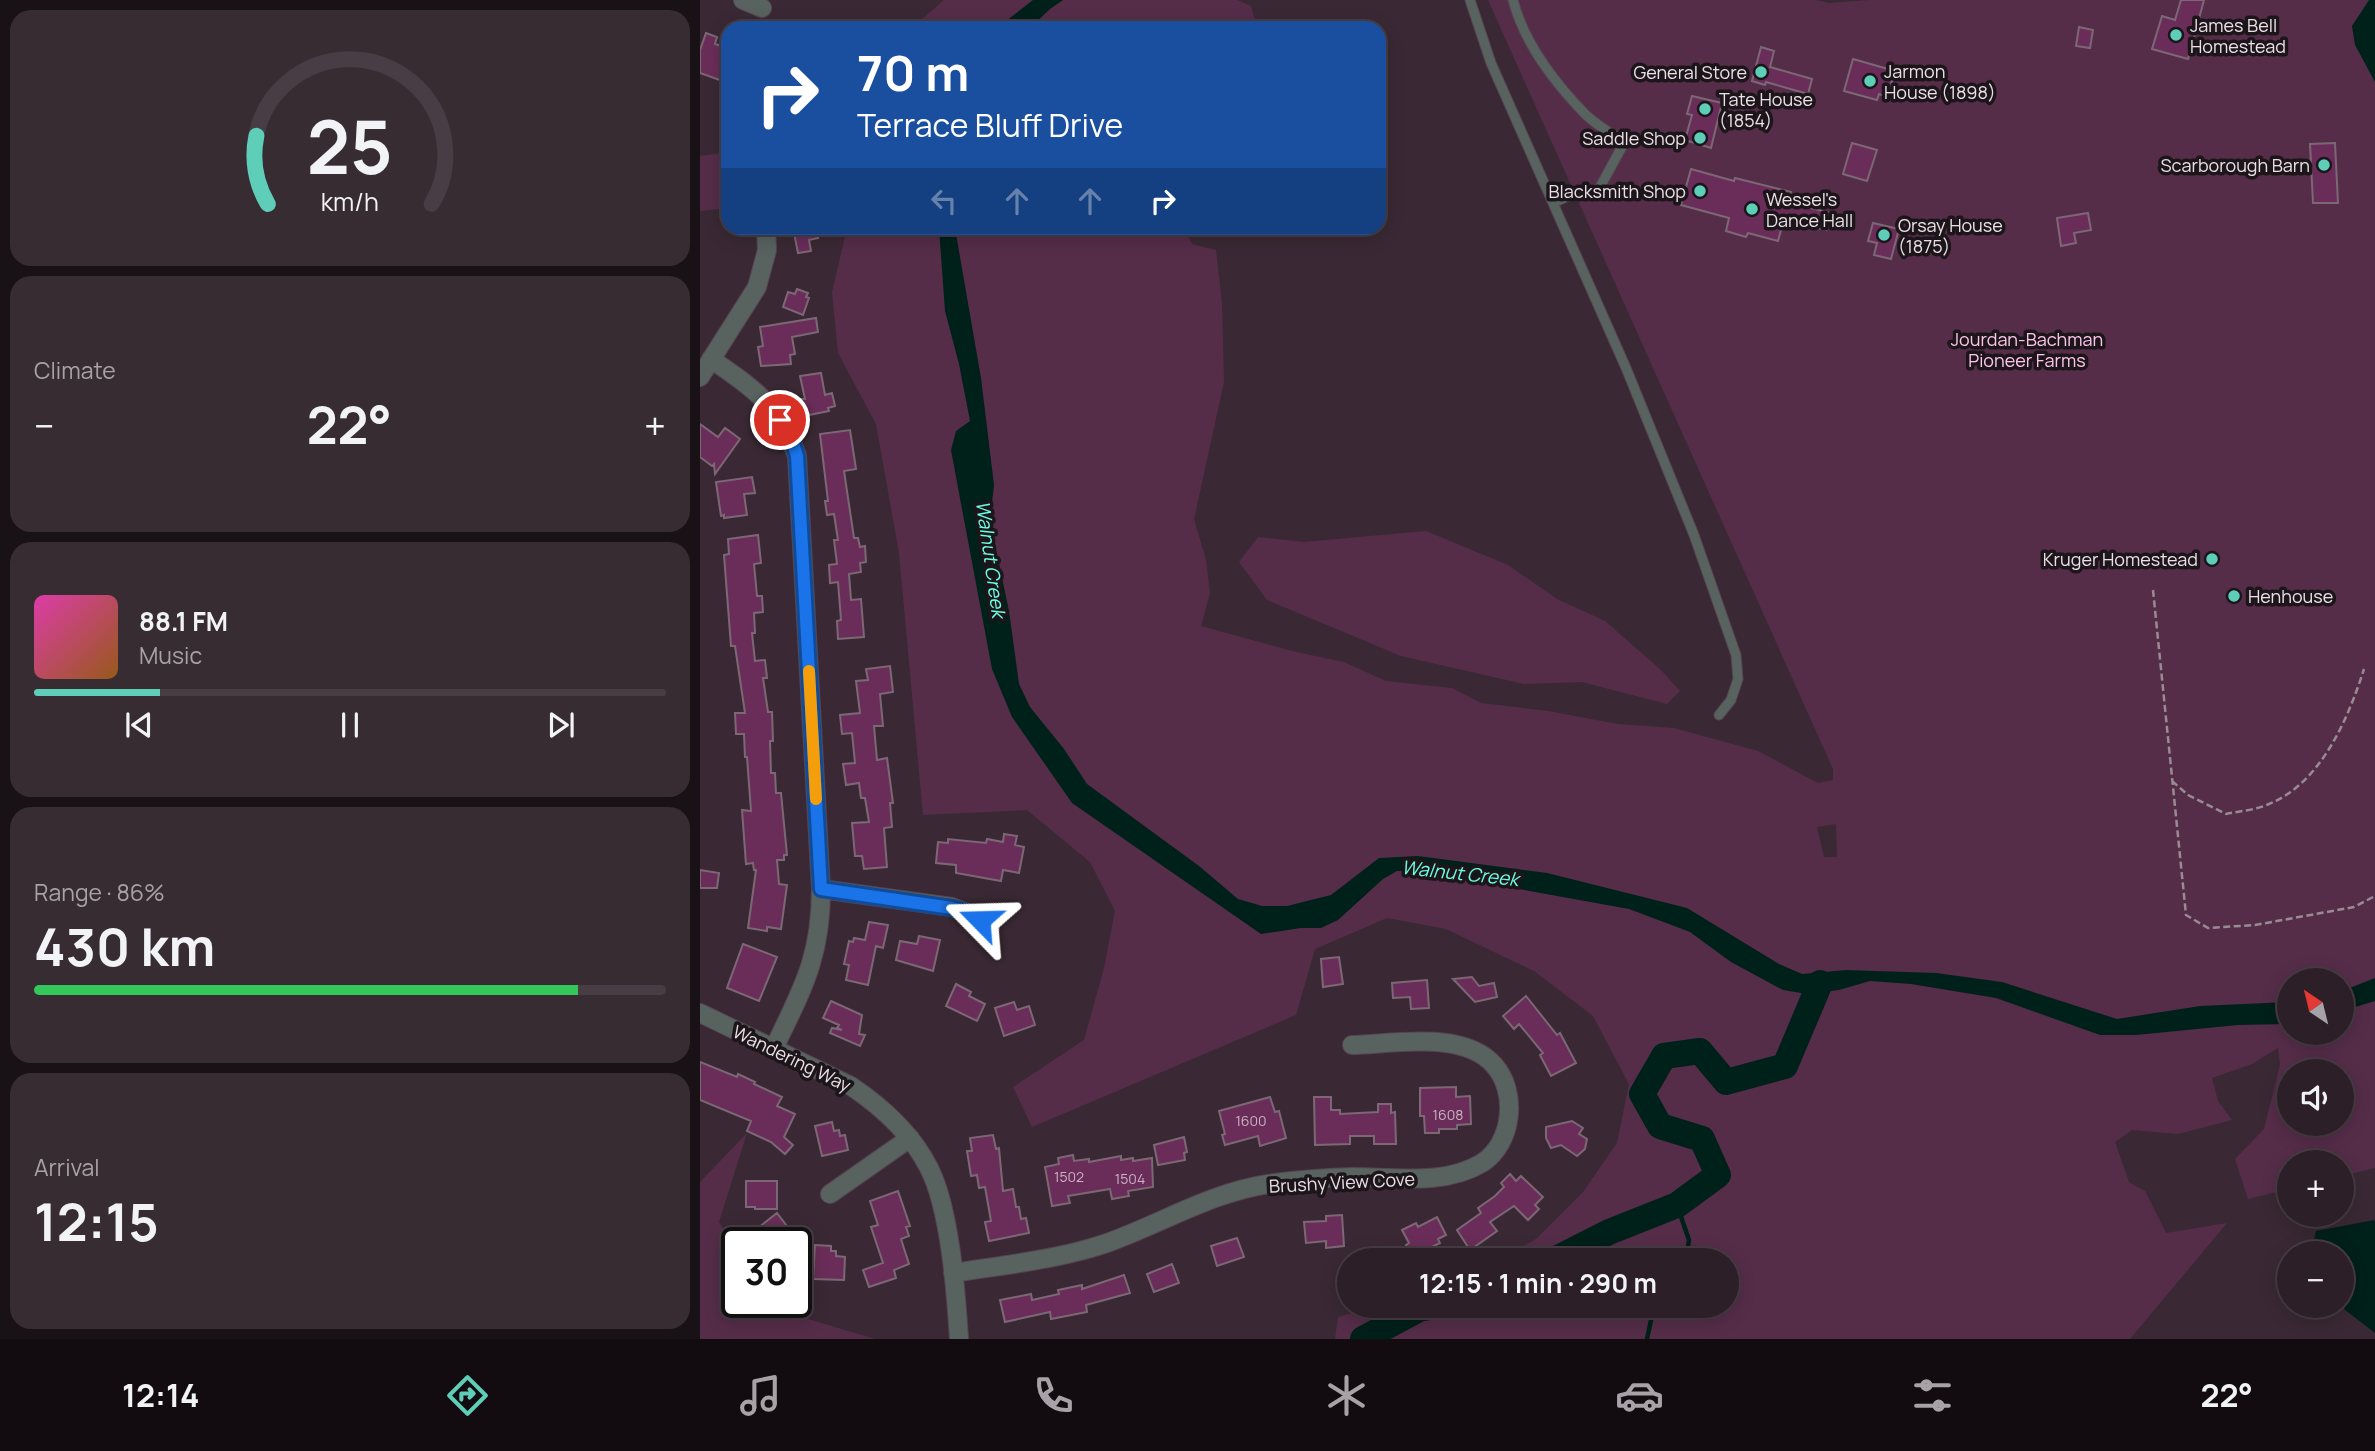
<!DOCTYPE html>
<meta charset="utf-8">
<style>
:root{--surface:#2c1f27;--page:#382c33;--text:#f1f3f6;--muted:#a6a2a7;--line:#483d44;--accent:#5eceb8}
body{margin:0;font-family:Manrope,sans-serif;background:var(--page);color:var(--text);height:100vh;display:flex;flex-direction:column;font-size:26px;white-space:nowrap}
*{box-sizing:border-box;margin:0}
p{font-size:23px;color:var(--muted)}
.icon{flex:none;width:38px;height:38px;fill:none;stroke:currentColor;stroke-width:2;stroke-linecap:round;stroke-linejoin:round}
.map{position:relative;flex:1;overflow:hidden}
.drawer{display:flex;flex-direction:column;gap:10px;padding:10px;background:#181115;width:700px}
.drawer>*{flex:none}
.banner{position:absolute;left:21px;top:21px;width:665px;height:214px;border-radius:21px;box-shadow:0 4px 18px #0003,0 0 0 2px var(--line);background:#1a4fa0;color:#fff;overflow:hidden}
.needle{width:46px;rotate:325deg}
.controls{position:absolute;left:1577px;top:968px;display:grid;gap:14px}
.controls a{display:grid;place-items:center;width:77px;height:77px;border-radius:50%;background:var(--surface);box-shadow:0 4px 18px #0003,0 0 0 2px var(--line);font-size:35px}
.speed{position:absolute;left:21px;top:1227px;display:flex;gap:14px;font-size:35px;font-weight:700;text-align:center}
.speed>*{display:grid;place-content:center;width:91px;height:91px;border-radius:50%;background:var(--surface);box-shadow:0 4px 18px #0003,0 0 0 2px var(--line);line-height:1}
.speed .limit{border:4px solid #111;border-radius:10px;background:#fff;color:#111}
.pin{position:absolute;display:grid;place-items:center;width:60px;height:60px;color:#fff;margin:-30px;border:4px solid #fff;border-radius:50%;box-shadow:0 2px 7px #0007}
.me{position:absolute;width:77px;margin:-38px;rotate:292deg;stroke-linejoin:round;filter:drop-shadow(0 0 5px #0008)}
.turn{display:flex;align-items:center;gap:24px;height:147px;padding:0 21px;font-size:32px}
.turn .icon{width:91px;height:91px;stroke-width:2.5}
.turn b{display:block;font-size:49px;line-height:60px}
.lanes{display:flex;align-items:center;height:66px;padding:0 21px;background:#0003;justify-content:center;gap:35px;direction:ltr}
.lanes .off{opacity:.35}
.big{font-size:52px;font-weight:700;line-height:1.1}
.drawer .card{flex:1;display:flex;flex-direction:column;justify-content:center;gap:10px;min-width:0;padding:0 24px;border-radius:21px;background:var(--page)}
.drawer .dial{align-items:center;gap:0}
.dial svg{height:182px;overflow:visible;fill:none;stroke:var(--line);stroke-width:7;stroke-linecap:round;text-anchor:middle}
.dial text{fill:var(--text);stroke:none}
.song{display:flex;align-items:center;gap:21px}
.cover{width:84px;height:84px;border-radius:10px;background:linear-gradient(135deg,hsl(320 70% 55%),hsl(30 70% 35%))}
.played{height:7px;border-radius:4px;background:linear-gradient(90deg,var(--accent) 20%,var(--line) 20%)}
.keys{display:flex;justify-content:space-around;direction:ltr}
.heat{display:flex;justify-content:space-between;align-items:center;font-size:38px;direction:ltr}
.charge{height:10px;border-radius:5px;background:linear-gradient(90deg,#34c759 86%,var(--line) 0)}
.trip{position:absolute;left:637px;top:1248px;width:402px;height:70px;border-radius:35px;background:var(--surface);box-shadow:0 4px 18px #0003,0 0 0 2px var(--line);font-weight:700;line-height:70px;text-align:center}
.menu{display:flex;height:112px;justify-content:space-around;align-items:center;background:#120c10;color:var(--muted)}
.menu .icon{width:49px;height:49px}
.menu .current{color:var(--accent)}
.menu b{font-size:32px;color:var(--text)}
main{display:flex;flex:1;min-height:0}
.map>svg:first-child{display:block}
.green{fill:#552d49;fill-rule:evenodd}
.water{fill:#00201a}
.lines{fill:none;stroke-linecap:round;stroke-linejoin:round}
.stream{stroke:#00201a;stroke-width:4.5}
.river{stroke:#00201a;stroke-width:26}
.building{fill:#6a2d59;stroke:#7b6874;stroke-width:2}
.service-casing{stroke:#564651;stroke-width:11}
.minor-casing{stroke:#564651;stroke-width:20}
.path{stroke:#988b93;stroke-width:2.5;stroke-dasharray:7 3.5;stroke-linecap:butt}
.service{stroke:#586360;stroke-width:9}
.minor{stroke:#586360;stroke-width:18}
.route-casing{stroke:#114b97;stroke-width:18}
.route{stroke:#1a73e8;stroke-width:12}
.slow{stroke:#f59e0b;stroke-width:12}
.poi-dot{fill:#5eceb8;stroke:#1c151a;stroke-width:2.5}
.labels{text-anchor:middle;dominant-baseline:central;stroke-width:7;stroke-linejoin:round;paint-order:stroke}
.number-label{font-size:14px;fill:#cbb3c4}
.poi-label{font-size:18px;fill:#ebe0e7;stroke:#1c151a;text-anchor:start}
.park-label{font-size:18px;fill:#fdc4ea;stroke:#1c151a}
.street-label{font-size:18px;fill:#ebe0e7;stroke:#1c151a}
.water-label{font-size:19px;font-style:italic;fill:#6afee2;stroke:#1c151a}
</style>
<main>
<section class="drawer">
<div class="card dial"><svg viewBox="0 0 100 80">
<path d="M14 69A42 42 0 1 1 86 69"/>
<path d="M14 69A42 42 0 0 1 9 39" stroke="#5eceb8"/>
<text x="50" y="56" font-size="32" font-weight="700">25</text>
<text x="50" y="72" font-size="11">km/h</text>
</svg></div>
<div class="card"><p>Climate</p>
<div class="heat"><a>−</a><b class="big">22°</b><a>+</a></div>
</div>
<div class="card">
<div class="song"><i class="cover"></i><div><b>88.1 FM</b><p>Music</p></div></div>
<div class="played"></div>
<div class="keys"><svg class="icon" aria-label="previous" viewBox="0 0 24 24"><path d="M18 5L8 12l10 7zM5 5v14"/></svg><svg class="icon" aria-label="pause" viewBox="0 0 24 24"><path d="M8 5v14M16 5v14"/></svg><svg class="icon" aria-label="next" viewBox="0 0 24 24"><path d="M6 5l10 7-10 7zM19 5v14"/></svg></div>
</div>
<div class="card"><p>Range · 86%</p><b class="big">430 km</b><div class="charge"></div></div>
<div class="card"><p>Arrival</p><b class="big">12:15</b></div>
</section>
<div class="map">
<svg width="1675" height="1339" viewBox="0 0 1675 1339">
<rect width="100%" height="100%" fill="#3a2934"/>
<path class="green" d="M244 0H537L551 6 557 28H212Z
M788 0H1116L1129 3 1169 0H1675V1168L1642 1176V1162H1589V1189L1548 1199 1535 1159 1564 1129 1580 1065 1578 1048 1552 1064 1512 1078 1518 1101 1532 1120 1478 1134 1432 1130 1415 1142 1429 1182 1445 1191 1466 1233 1527 1223 1430 1339H635L638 1317 675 1306H1027V1260H798L836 1239 883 1192 917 1143 929 1084 893 1016 834 971 746 929 687 918 615 949 596 1015 332 1127 313 1087 384 1040 404 968 415 911 390 862 327 810 223 815 199 553 176 424 138 353 132 292 147 228H484L492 244 516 250 522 304 524 382 494 519 506 560 510 593 501 626 596 652 644 662 686 681 752 688 781 703 848 711 918 724 974 728 1058 751 1118 783 1133 780V769ZM1136 824 1137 857H1124L1117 827ZM1589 980H1642V1032H1589ZM1589 1071H1642V1124H1589Z
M28 152V208L0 211V156Z
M726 531 808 565 857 599 905 621 961 670 980 691 967 704 882 682 824 684 701 656 567 600 539 562 558 537 604 542Z
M47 1133 19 1222 37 1248V1302H75L81 1311 175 1339H0V1182Z"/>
<path class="water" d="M333 0H363L350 9 330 28H297Z
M1669 0H1675V82L1655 45 1652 26Z
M239 228H255L281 378 294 485 290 521 309 611 319 684 330 707 364 749 387 784 499 866 538 899 562 906H587L631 895 679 858 718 856 847 873 987 908 1079 964 1102 974 1146 970 1236 973 1302 982 1417 1019 1500 1006 1589 1002V1024L1538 1025 1436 1035H1400L1296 998 1211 984 1170 981 1139 990 1107 994 1083 990 1031 962 990 932 929 909 719 871H697L683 879 638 920 621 928H601L561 934 372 803 312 717 292 669 251 450 256 431 270 421 259 364 245 311Z
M1675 978V1001L1642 1011V991Z
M1674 1220 1675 1222V1333L1640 1306 1642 1253 1611 1252 1616 1231Z"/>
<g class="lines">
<path class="stream" d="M977 1205 989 1240 986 1260
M947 1339 954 1306"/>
<path class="river" d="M854 1260 909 1232 977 1205 1018 1175 1002 1139 960 1126 942 1094 964 1056 1000 1051 1026 1082 1085 1066 1120 983
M663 1339 719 1309 735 1306"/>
</g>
<path class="building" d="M1481 0H1504L1488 59 1452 49 1462 16 1475 20Z
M1379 27 1393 30 1390 48 1376 46Z
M6 33 17 37 15 44 28 48 21 69 28 68V83L0 73V50Z
M1061 47 1074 51 1070 67 1112 79 1108 94 1066 82 1065 85 1052 81Z
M1153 59 1195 71 1187 97 1179 94 1177 100 1144 91Z
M992 96 1022 103 1011 148 985 140 992 115 987 114Z
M1152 143 1177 150 1167 181 1143 174Z
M1635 143 1638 203H1613L1610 144Z
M991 169 1034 181 1035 178 1091 192 1088 202 1130 213 1126 230 1084 219 1078 241 1048 233 1046 237 1026 231 1029 218 981 205Z
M1388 213 1391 230 1374 233 1376 243 1361 246 1357 218Z
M1173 223 1199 229 1191 259 1174 255 1177 243 1168 241Z
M93 228H116L118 238 109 240 111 251 98 253Z
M97 289 108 293 106 297 109 298 103 315 83 307 88 292 95 294Z
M116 318 118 332 92 337 95 354 90 355 91 364 61 366 58 347 63 346 60 327Z
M121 373 125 395 132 393 135 406 128 408 129 411 104 416 101 399H105L100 376Z
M0 424 18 437 25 428 40 439 15 474 14 464 12 466 0 457Z
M150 430 156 469 144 471 154 538H158L160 547 165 546 166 562 160 563 161 572 149 574 151 600 161 599 164 637 138 639 137 621 141 620 138 582 130 583 129 565 137 564 134 540H138L134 514 127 515 125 501H128L120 434Z
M52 477 55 493 44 494 47 515 24 518V515L21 516 16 482Z
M58 535 61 563 54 564 57 596H62L63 612 54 613 55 633H52L55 661 65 660 67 678H63L68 712H72L73 741H70L71 773H75L76 793H81L87 855H84V860H77L79 884 87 885 81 929 67 927V931L48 928 56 870H54L53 863 46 864 42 810 51 811 47 757H45L44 734H36L35 713H45L35 646H31L24 555 29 554 28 539Z
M190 666 193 692 180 694 183 726H174L177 760 187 758 193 803H190L192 827 184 828 187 867 164 869 162 856H155L152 823 169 822 165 798H161L159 783 146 785 143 764 155 763 152 733 142 734 140 715 160 713 156 681 168 680 166 669Z
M304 834 317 836 315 845 324 847 319 873 303 870 301 881 256 873V865L236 863 238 842 248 843V839L286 843 287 839 303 842Z
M0 870 19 873 17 888H0Z
M169 922 188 925 183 948 176 946 168 985 146 980 149 965 144 964 149 941 153 942 154 938 165 940Z
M219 936 240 940 233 971 196 960 200 941 217 944Z
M43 944 77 957 59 1001 27 988Z
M639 957 643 984 623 987 621 959Z
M772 977 779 986 794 983 797 997 775 1002 753 979Z
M727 980 729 1008 711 1009 710 997 693 998 692 983Z
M256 984 271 992 269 996 285 1004 277 1021 246 1006Z
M826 996 857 1035 860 1033 876 1063 851 1076 840 1055 843 1053 819 1024 814 1029 803 1016Z
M131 1001 162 1015 159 1034 165 1035 160 1046 130 1033 132 1028 142 1030 137 1028 139 1025 123 1018Z
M314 1002 317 1010 329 1006 335 1025 304 1036 295 1008Z
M0 1062 37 1077 38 1074 55 1082 54 1084 82 1097 77 1106 95 1114 84 1137 93 1145 85 1154 71 1142 47 1131 51 1121 0 1100Z
M756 1087V1097L770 1096 771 1124 757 1125V1129H739V1133H725L724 1116H720V1088Z
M570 1097 575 1112 579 1111 586 1138 560 1146 558 1136 525 1145 522 1135 525 1134 519 1111Z
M614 1097H631V1110H640V1114L678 1112V1104H691V1113L695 1112 696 1144H674V1136H650V1144L615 1145Z
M872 1121 883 1128 879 1134 887 1139 885 1149 877 1156 861 1145 851 1148 846 1138V1127Z
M132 1122 134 1131 139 1130 140 1136 145 1135 148 1150 122 1156 115 1126Z
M293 1135 296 1149 299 1148 303 1191 313 1189 316 1207H319L321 1219 326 1218 329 1233 289 1241 285 1222 291 1221 285 1187 279 1188 277 1175 271 1176 267 1151H272L270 1138Z
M484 1137 487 1152 484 1153 485 1160 458 1165 454 1145Z
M373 1155 374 1161 389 1159V1162L421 1156V1160L433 1158V1161L452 1158 453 1187 428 1191 429 1196 412 1199 410 1189 368 1196 370 1203 352 1206 345 1167 359 1164 358 1158Z
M810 1174 816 1181 821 1176 843 1197 835 1205 839 1209 828 1220 814 1206 790 1222 797 1231 770 1250 757 1230 781 1213 778 1208 795 1196 804 1187 801 1183Z
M46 1181H77V1209H55V1207H46Z
M198 1191 210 1226 206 1227 209 1236 201 1239 209 1264 194 1270 196 1278 169 1287 163 1270 183 1263 171 1227 178 1225 170 1201Z
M77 1213 99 1242H69L58 1228Z
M642 1215 644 1246 626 1248V1241L606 1243 604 1222 626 1221V1216Z
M737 1217 746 1235 738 1239 740 1243 712 1257 706 1245 709 1243 702 1230 716 1223 718 1227Z
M537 1238 544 1257 517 1266 511 1246Z
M115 1245 131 1246V1251H136V1256L145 1257 144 1280 113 1279Z
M472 1264 479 1283 454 1292 447 1274Z
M424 1275 430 1293 386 1305 387 1312 351 1319 350 1312 305 1322 300 1300 331 1294 332 1300 359 1294 358 1290 382 1285V1289Z"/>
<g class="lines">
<defs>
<path id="service" d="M770 0 791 63 926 368 994 535 1036 655 1038 679 1031 700 1019 715
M813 0C824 43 854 82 885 114 896 125 912 133 924 143L899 189 875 193 853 203"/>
<path id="minor" d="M43 0 62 8
M11 359C53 388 80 406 97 456L121 889C121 957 103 988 74 1048
M0 377 57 287 67 250 66 228
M121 889 252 907 273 915 290 928
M0 1013 151 1086C182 1107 212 1134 229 1168 250 1209 256 1292 259 1339
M130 1194 210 1138
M253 1273C303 1265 356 1260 404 1244 459 1225 509 1193 568 1184 595 1180 624 1178 652 1177 694 1177 744 1186 782 1163 813 1143 818 1092 794 1065 763 1030 694 1044 652 1045"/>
</defs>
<use href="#service" class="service-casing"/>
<use href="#minor" class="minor-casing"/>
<path class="path" d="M1453 590 1486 915 1508 928 1555 925 1654 907 1675 896
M1472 781 1488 795 1526 814C1540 811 1556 810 1569 804 1621 783 1648 719 1664 669"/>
<use href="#service" class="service"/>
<use href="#minor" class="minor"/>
</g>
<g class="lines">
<defs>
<path id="route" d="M80 420 89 431 97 456 121 889 252 908 266 912 280 920"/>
</defs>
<use href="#route" class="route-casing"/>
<use href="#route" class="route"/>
<path class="slow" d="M109 671 116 799"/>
</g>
<g class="poi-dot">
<circle cx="1476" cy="35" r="7"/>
<circle cx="1061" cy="72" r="7"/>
<circle cx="1170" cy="81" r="7"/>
<circle cx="1005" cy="109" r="7"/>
<circle cx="1000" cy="138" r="7"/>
<circle cx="1624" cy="165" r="7"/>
<circle cx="1000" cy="191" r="7"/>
<circle cx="1052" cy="209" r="7"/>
<circle cx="1184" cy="235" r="7"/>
<circle cx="1512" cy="559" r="7"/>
<circle cx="1534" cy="596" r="7"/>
</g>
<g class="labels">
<g class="number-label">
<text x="748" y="1114">1608</text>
<text x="551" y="1120">1600</text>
<text x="369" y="1176">1502</text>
<text x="430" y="1178">1504</text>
</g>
<g class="poi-label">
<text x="1490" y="25">James Bell<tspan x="1490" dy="21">Homestead</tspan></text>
<text x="1184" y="71">Jarmon<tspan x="1184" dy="21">House (1898)</tspan></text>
<text x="1047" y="72" text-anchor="end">General Store</text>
<text x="1019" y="99">Tate House<tspan x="1019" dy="21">(1854)</tspan></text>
<text x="986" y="138" text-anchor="end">Saddle Shop</text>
<text x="1610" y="165" text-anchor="end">Scarborough Barn</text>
<text x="986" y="191" text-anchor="end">Blacksmith Shop</text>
<text x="1066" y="199">Wessel's<tspan x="1066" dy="21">Dance Hall</tspan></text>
<text x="1198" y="225">Orsay House<tspan x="1198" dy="21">(1875)</tspan></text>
<text x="1498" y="559" text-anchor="end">Kruger Homestead</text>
<text x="1548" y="596">Henhouse</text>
</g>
<g class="park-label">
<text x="1327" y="339">Jourdan-Bachman<tspan x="1327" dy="21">Pioneer Farms</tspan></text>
</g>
<g class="street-label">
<text transform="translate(92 1058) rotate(26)">Wandering Way</text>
<text transform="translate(642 1182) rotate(-3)">Brushy View Cove</text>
</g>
<g class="water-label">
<text transform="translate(291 559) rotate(82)">Walnut Creek</text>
<text transform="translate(760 873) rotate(6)">Walnut Creek</text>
</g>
</g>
</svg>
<div class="controls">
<a><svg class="needle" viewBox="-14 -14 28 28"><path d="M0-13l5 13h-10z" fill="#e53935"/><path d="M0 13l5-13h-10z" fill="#a6a2a7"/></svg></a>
<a><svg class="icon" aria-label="sound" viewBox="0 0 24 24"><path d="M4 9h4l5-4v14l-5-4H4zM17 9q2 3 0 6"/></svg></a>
<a>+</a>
<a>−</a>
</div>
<div class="speed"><div class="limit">30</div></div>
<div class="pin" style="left:80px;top:420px;background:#d93025"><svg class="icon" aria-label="arrive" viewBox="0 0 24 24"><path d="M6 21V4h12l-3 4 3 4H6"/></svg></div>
<svg class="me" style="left:280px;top:920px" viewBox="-20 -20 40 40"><path d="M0-17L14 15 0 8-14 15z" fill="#1a73e8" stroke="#fff" stroke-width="4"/></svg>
<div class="trip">12:15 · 1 min · 290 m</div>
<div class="banner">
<div class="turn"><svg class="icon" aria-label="right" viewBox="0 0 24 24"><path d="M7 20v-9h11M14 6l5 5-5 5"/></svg><div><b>70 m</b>Terrace Bluff Drive</div></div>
<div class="lanes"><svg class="icon off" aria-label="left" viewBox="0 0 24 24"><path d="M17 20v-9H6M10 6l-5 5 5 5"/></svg><svg class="icon off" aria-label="ahead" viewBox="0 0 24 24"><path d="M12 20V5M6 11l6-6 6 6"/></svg><svg class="icon off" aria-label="ahead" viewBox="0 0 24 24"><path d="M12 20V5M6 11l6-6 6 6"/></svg><svg class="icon" aria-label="right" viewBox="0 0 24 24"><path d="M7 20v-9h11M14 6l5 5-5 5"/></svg></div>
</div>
</div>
</main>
<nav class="menu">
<b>12:14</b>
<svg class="icon current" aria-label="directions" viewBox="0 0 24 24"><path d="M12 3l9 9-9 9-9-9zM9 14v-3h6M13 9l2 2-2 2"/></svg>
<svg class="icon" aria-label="music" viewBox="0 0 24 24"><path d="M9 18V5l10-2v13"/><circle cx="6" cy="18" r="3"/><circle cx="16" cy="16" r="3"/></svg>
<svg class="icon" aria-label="phone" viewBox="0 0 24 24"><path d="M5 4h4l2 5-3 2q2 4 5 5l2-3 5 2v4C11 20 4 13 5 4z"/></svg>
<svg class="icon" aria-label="climate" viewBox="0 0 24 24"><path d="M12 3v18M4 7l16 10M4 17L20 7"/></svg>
<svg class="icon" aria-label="car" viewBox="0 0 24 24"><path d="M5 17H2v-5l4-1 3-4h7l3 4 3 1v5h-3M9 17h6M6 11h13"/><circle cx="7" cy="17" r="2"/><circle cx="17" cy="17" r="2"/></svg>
<svg class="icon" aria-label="filters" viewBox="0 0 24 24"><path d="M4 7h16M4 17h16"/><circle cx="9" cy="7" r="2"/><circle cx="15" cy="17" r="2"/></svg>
<b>22°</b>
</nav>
